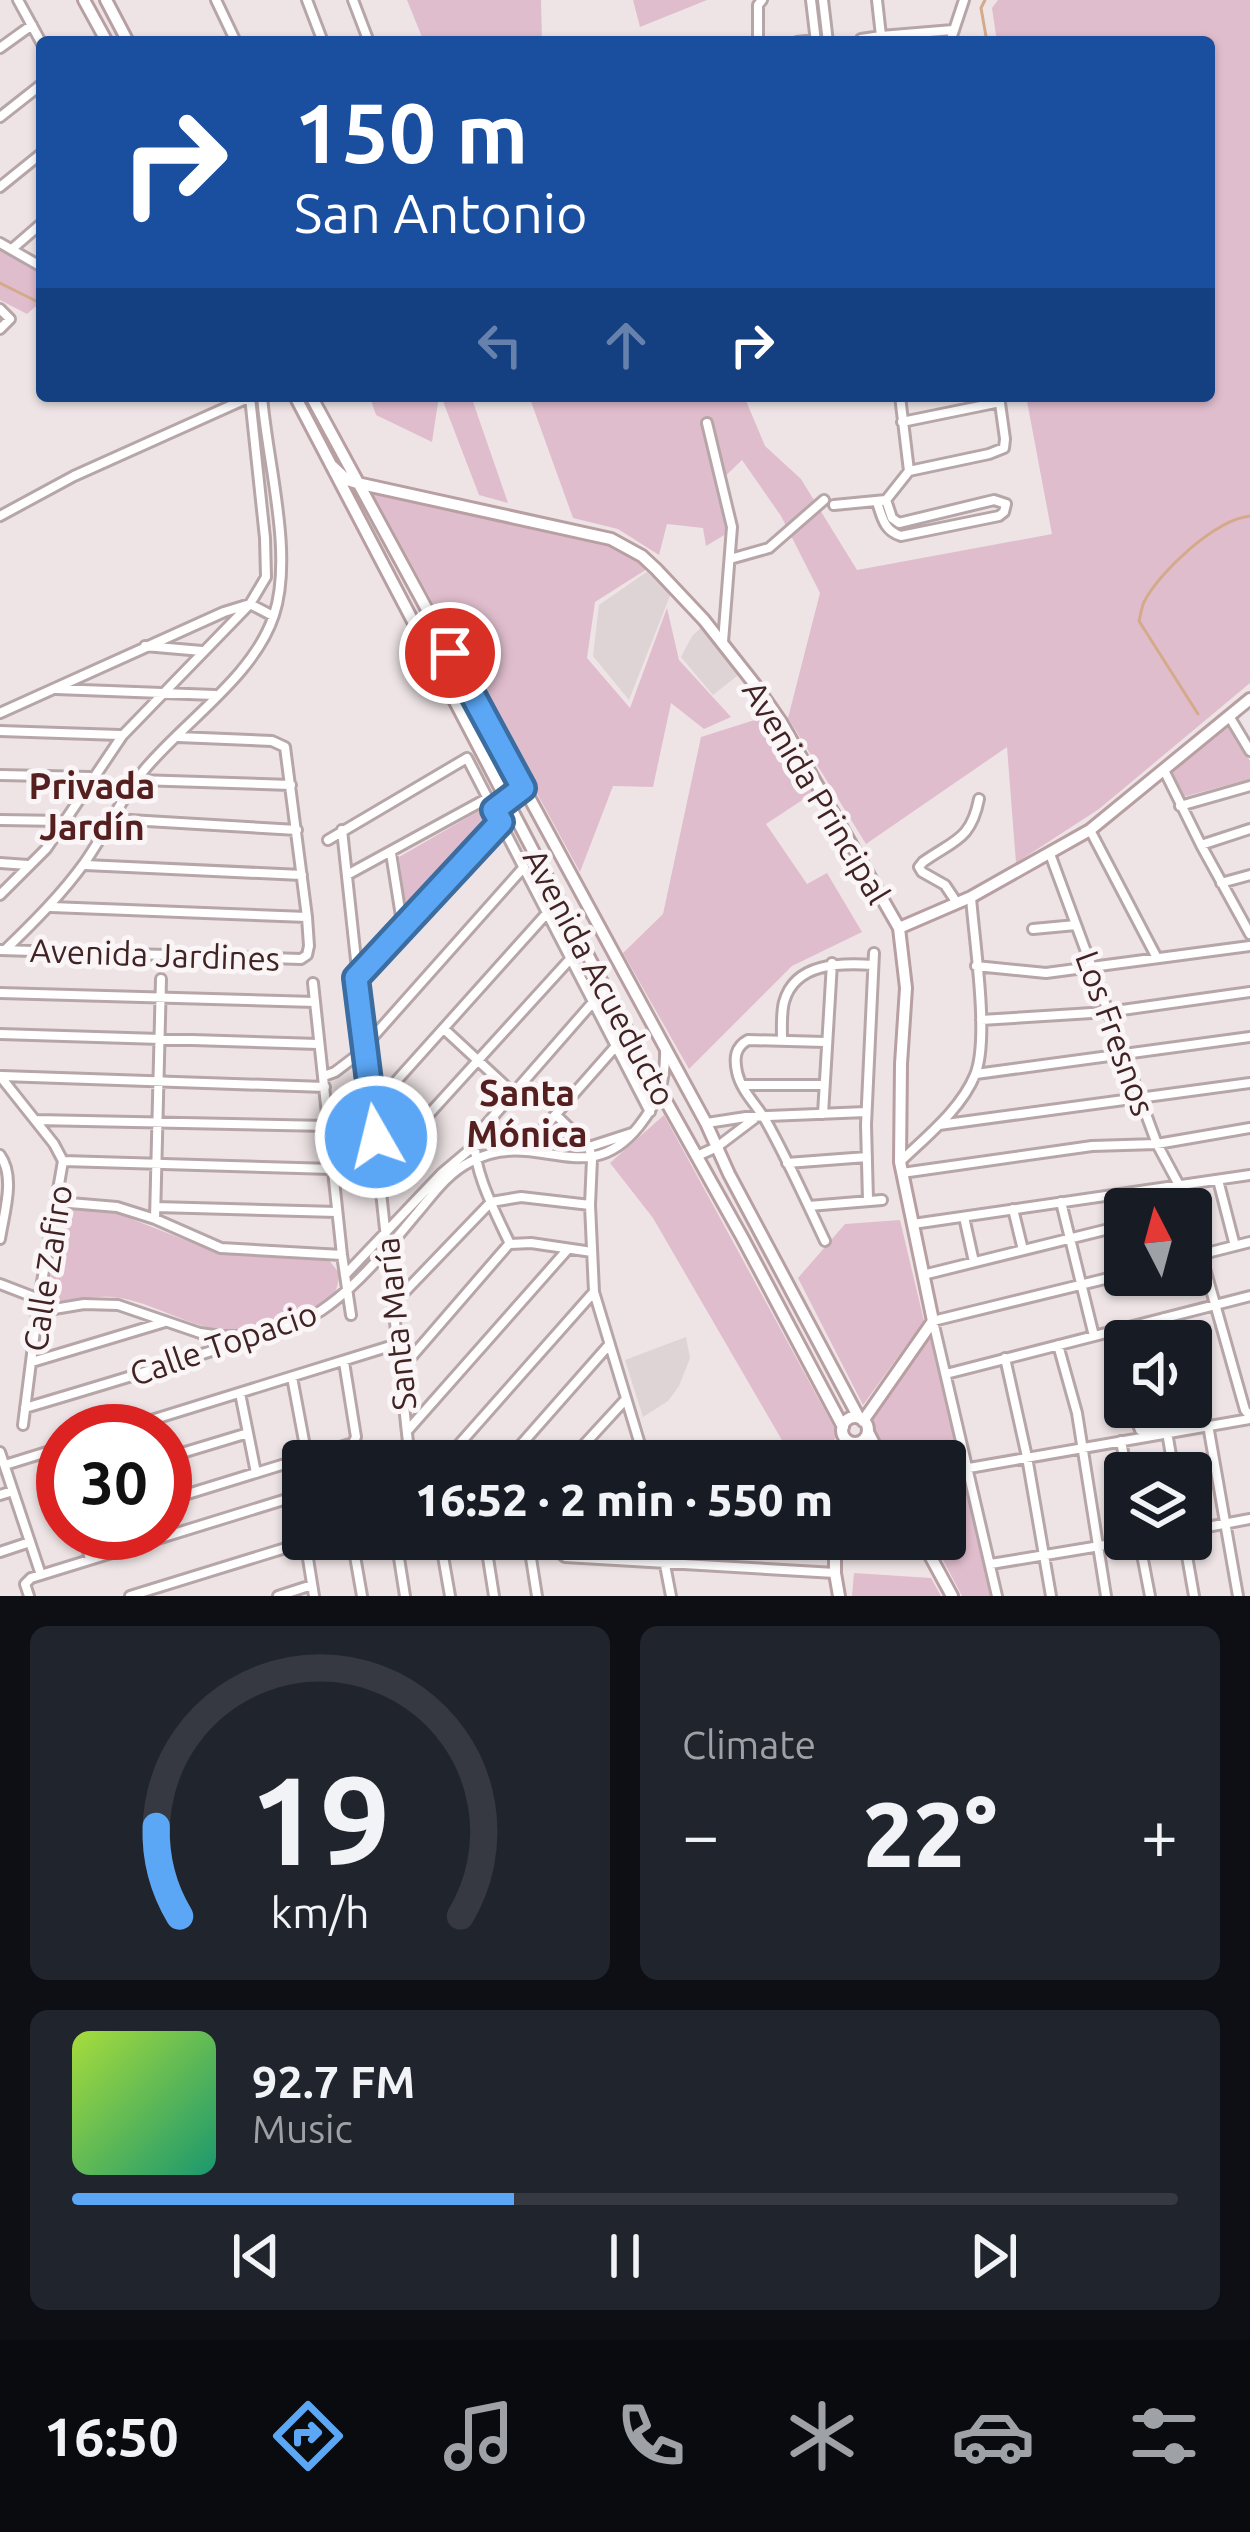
<!DOCTYPE html>
<meta charset="utf-8">
<style>
:root{--surface:#171b24;--page:#20242c;--text:#f1f3f6;--muted:#9ea1a6;--line:#363941;--accent:#5ba7f6}
body{margin:0;font-family:Ubuntu,sans-serif;background:var(--page);color:var(--text);height:100vh;display:flex;flex-direction:column;font-size:45px;white-space:nowrap}
*{box-sizing:border-box;margin:0}
p{font-size:39px;color:var(--muted)}
.icon{flex:none;width:66px;height:66px;fill:none;stroke:currentColor;stroke-width:2;stroke-linecap:round;stroke-linejoin:round}
.map{position:relative;height:1596px;overflow:hidden}
.side{display:flex;flex-direction:column;gap:30px;padding:30px;background:#0d0f14;flex:1}
.side>*{flex:none}
.hud{position:absolute;left:36px;top:36px;width:1179px;height:366px;border-radius:12px;box-shadow:0 3px 9px #0004;background:#1a4fa0;color:#fff;overflow:hidden}
.needle{width:78px;rotate:354deg}
.controls{position:absolute;left:1104px;top:1188px;display:grid;gap:24px}
.controls a{display:grid;place-items:center;width:108px;height:108px;border-radius:12px;background:var(--surface);box-shadow:0 3px 9px #0004;font-size:60px}
.speed{position:absolute;left:36px;top:1404px;display:flex;gap:24px;font-size:60px;font-weight:700;text-align:center}
.speed>*{display:grid;place-content:center;width:156px;height:156px;border-radius:50%;background:var(--surface);box-shadow:0 3px 9px #0004;line-height:1}
.speed .limit{border:18px solid #d22;background:#fff;color:#111}
.pin{position:absolute;display:grid;place-items:center;width:102px;height:102px;color:#fff;margin:-51px;border:6px solid #fff;border-radius:50%;box-shadow:0 3px 12px #0007}
.me{position:absolute;width:132px;margin:-66px;rotate:352deg;stroke-linejoin:round;filter:drop-shadow(0 0 9px #0008)}
.turn{display:flex;align-items:center;gap:42px;height:252px;padding:0 60px;font-size:54px}
.turn .icon{width:156px;height:156px;stroke-width:2.5}
.turn b{display:block;font-size:84px;line-height:102px}
.lanes{display:flex;align-items:center;height:114px;padding:0 60px;background:#0003;justify-content:center;gap:60px;direction:ltr}
.lanes .off{opacity:.35}
.big{font-size:90px;font-weight:800;line-height:1.1}
.side .card{flex:1;display:flex;flex-direction:column;justify-content:center;gap:18px;min-width:0;padding:0 42px;border-radius:18px;background:var(--page)}
.side .dial{align-items:center;gap:0}
.dial svg{height:312px;overflow:visible;fill:none;stroke:var(--line);stroke-width:7;stroke-linecap:round;text-anchor:middle}
.dial text{fill:var(--text);stroke:none}
.song{display:flex;align-items:center;gap:36px}
.cover{width:144px;height:144px;border-radius:18px;background:linear-gradient(135deg,hsl(80 70% 55%),hsl(160 70% 35%))}
.played{height:12px;border-radius:6px;background:linear-gradient(90deg,var(--accent) 40%,var(--line) 40%)}
.keys{display:flex;justify-content:space-around;direction:ltr}
.heat{display:flex;justify-content:space-between;align-items:center;font-size:66px;direction:ltr}
.side .tiles{flex:1;display:grid;gap:30px;grid-template-columns:1fr 1fr}
.card:last-child{grid-column:span 2}
.trip{position:absolute;left:282px;top:1440px;width:684px;height:120px;border-radius:12px;background:var(--surface);box-shadow:0 3px 9px #0004;font-weight:800;line-height:120px;text-align:center}
.tab-bar{display:flex;height:192px;justify-content:space-around;align-items:center;background:#090b0e;color:var(--muted)}
.tab-bar .icon{width:84px;height:84px}
.tab-bar .current{color:var(--accent)}
.tab-bar b{font-size:54px;color:var(--text)}
.map>svg:first-child{display:block}
.built{fill:#ded3d5}
.green{fill:#e0bdcd}
.lines{fill:none;stroke-linecap:round;stroke-linejoin:round}
.stream{stroke:#d4aa8b;stroke-width:3}
.street-casing{stroke:#b7a6a8;stroke-width:14}
.secondary-casing{stroke:#b79fa2;stroke-width:16}
.street{stroke:#fff;stroke-width:8}
.secondary{stroke:#fff;stroke-width:10}
.route-casing{stroke:#3b6da0;stroke-width:30}
.route{stroke:#5ba7f6;stroke-width:21}
.labels{text-anchor:middle;dominant-baseline:central;stroke-width:10;stroke-linejoin:round;paint-order:stroke}
.street-label{font-size:33px;fill:#412323;stroke:#faf5f7}
.neighbourhood-label{font-size:36px;font-weight:bold;fill:#541f1e;stroke:#faf5f7}
</style>
<div class="map">
<svg width="1250" height="1596" viewBox="0 0 1250 1596">
<rect width="100%" height="100%" fill="#eee4e6"/>
<path class="built" d="M651 569 671 593 629 700 593 656 599 605Z
M704 625 742 672 713 695 681 657 692 636Z
M686 1337 690 1358 679 1386 668 1401 643 1417 625 1360Z"/>
<path class="green" d="M407 0H541L542 42H424Z
M633 0H707L640 27Z
M998 0H1250V683L1099 809 1016 863 1007 747 866 844 788 718 820 593 781 516 742 460 717 484 731 531 706 546 703 528 667 524 659 555 618 529 573 518 529 396H744L765 446 801 479 857 570 1052 534 1026 396H1209V42H997L992 8Z
M0 250 42 272V301L27 314 0 300Z
M394 396H439L432 442 376 415 371 400 394 398Z
M441 396H471L508 503 479 495Z
M371 490 622 549 647 569 595 602 587 658 630 708 667 608 679 660 731 717 704 729 671 703 653 787 613 786 580 872Z
M767 716 813 793 766 824 807 884 827 873 862 932 792 966 689 1069 623 953 663 914 701 737Z
M1226 727H1229L1250 761V779L1183 797 1172 770Z
M484 808 492 825 407 919 399 857Z
M664 1115 836 1431 831 1461H794L653 1218 610 1163Z
M61 1208 111 1211 221 1254 328 1259 340 1274C338 1280 338 1286 335 1292 318 1323 248 1335 216 1329 182 1323 153 1303 119 1298 98 1294 75 1300 55 1304L47 1298Z
M900 1220 924 1321 863 1405 798 1278 845 1224Z
M931 1335 987 1568 992 1596H962L932 1539H945V1461H892L870 1419Z
M854 1573 931 1578 941 1596H852Z"/>
<g class="lines">
<path class="stream" d="M985 0 981 8 987 42
M0 283 42 304
M1198 714 1139 621C1140 617 1142 606 1144 602 1160 571 1215 520 1250 516"/>
<defs>
<path id="street" d="M18 0 42 44
M216 0 236 42
M307 0 323 42
M353 0 369 42
M811 0 816 42
M823 0 828 42
M877 0 881 36 953 30
M861 39 881 36
M758 42V5L762 0
M797 42 816 40
M950 42 964 0
M0 48 32 25
M0 117 42 84
M0 187 42 153
M0 243 42 267
M12 249 42 223
M0 309 10 319 0 329
M900 396 909 471
M902 422 1000 402
M707 423 732 527 723 642
M909 471 989 454 1004 448 1005 439 999 396
M886 500 892 518 899 523 994 500 1006 504
M877 502C882 517 884 531 901 536L999 516 1004 512 1006 504
M834 505 886 500 909 471
M0 516 74 476 250 397
M730 559 769 548 824 500
M145 646 202 651
M56 689 215 695
M0 713 224 612 250 604 273 616
M1229 716 1250 751
M0 731 120 735
M1164 770 1201 845 1250 934
M0 775 90 777
M138 780 291 785
M1180 806 1250 786
M494 810 523 788
M113 819 297 830
M0 820 63 821
M342 830 410 1461
M1090 830 1157 958
M328 840 467 758 650 1112
M1201 845 1250 829
M391 853 403 929
M1050 854 1157 1144 1179 1185 1188 1209
M0 863 28 865
M85 865 302 875
M347 875 488 798
M1221 883 1250 875
M0 895 46 849 122 736 250 604 266 577 265 538 250 397
M957 903 945 885 922 872 919 867 923 862C954 840 971 840 979 799
M51 907 307 917
M1033 929 1076 925
M0 950 301 959 307 955 309 946 307 917 285 747 272 741 178 737
M5 950C34 922 62 894 85 862 106 832 122 797 145 769 185 721 254 676 274 615 294 554 267 461 262 396
M976 966 1046 973 1250 946
M356 978 501 822
M313 983 342 1255 351 1315
M0 993 315 1002
M981 1020 1108 1012 1250 992
M444 1029 512 1092
M0 1034 318 1044
M782 1041C782 1028 781 1014 784 1002 795 962 841 963 873 965
M825 1042 748 1040C735 1047 734 1058 737 1072 741 1091 757 1105 766 1121 788 1160 806 1201 825 1241
M976 1074 1250 1037
M0 1076 54 1144 63 1161 39 1299 23 1425
M2 1076 325 1087
M324 1076 335 1072 356 1056 524 867
M742 1085H823
M373 1107 548 912
M823 1114 832 963
M556 1115 589 1147 592 1159 590 1205 594 1292 645 1461
M36 1120 328 1126
M707 1123 746 1117 866 1112
M939 1125 1250 1083
M534 1139 616 1046
M0 1155C16 1177 4 1213 0 1239
M697 1156 717 1147 754 1119
M63 1161 332 1169
M901 1161C927 1136 961 1109 975 1075 990 1039 974 940 971 897
M787 1163 867 1157
M380 1168 572 957
M902 1173 1092 1146 1157 1144 1250 1128
M1218 1180 1235 1246
M868 1200 866 1125 874 953
M58 1202 117 1207 155 1219 221 1248 342 1255
M1061 1202 1094 1336
M809 1206 882 1200
M156 1207 337 1212
M1013 1209 1023 1250
M964 1217 974 1262
M155 1219 161 979
M1191 1219 1245 1410 1250 1416
M913 1224 1250 1175
M510 1244C498 1218 469 1164 476 1136L594 1001
M510 1244 531 1243 592 1252
M1191 1257 1250 1242
M345 1275 442 1173 474 1146 496 1141 532 1140 589 1147 632 1133
M923 1275 1125 1225
M0 1284 39 1299 54 1309 84 1304 118 1305 200 1333 221 1336H253
M393 1304 491 1202 521 1197 590 1205
M1164 1318 1169 1341
M1111 1332 1125 1384
M1058 1345 1077 1413 1106 1596
M1005 1358 1027 1457 1051 1596
M32 1362 165 1322
M401 1369 509 1244
M946 1374 1250 1296
M292 1377 307 1457
M240 1393 256 1473
M1131 1407 1140 1430 1188 1422
M25 1408C96 1387 167 1366 236 1343 268 1333 302 1326 329 1305 363 1280 391 1244 418 1212 434 1193 448 1173 470 1162 536 1126 586 1193 639 1126 658 1102 666 1081 665 1050
M1208 1425 1238 1596
M408 1430 568 1249
M116 1431 397 1344
M1167 1432 1174 1473
M165 1433 184 1495
M1121 1441 1127 1473
M56 1449 63 1470
M0 1452 41 1575
M172 1456 248 1433
M447 1458 593 1293
M418 1461 447 1458 500 1461
M515 1461 519 1447 608 1346
M569 1461 626 1399
M5 1465 63 1447
M969 1468 1250 1419
M0 1495 13 1491
M297 1496 303 1528
M165 1501 353 1443 356 1437 344 1362
M1191 1530 1250 1519
M83 1533 90 1559
M352 1539 362 1596
M396 1539 405 1596
M440 1539 450 1596
M485 1539 494 1596
M528 1539 537 1596
M557 1539 560 1553 565 1557 835 1573
M660 1539 671 1596
M1139 1539 1150 1596
M1184 1539 1194 1596
M305 1540 314 1596
M0 1552 30 1542
M991 1564 1142 1539
M29 1596 25 1584 31 1578 303 1494
M130 1596 305 1542
M278 1596 312 1585
M997 1596 933 1321 1125 1274"/>
<path id="secondary" d="M84 0 107 42
M106 0 128 42
M295 396 639 1053 742 1237 843 1427
M311 396 706 1123 729 1174 859 1418
M331 465 347 480 357 483 611 539 642 556 656 569 704 620 756 686 781 722 899 928 906 988 901 1064 900 1162 933 1321 863 1421
M899 928 971 897 1090 830 1250 699
M842 1430a13 13 0 1 1 26 0a13 13 0 1 1-26 0Z
M868 1432 883 1461
M840 1461 845 1439
M835 1539V1573L839 1596
M921 1539 952 1596"/>
</defs>
<use href="#street" class="street-casing"/>
<use href="#secondary" class="secondary-casing"/>
<use href="#street" class="street"/>
<use href="#secondary" class="secondary"/>
</g>
<g class="lines">
<defs>
<path id="route" d="M376 1137 356 978 501 822 494 810 523 788 450 653"/>
</defs>
<use href="#route" class="route-casing"/>
<use href="#route" class="route"/>
</g>
<g class="labels">
<g class="street-label">
<text transform="translate(817 792) rotate(59)">Avenida Principal</text>
<text transform="translate(155 954) rotate(2)">Avenida Jardines</text>
<text transform="translate(600 977) rotate(62)">Avenida Acueducto</text>
<text transform="translate(1116 1033) rotate(70)">Los Fresnos</text>
<text transform="translate(47 1268) rotate(-81)">Calle Zafiro</text>
<text transform="translate(395 1324) rotate(-96)">Santa María</text>
<text transform="translate(223 1343) rotate(-19)">Calle Topacio</text>
</g>
<g class="neighbourhood-label">
<text x="92" y="785">Privada<tspan x="92" dy="41">Jardín</tspan></text>
<text x="527" y="1092">Santa<tspan x="527" dy="41">Mónica</tspan></text>
</g>
</g>
</svg>
<div class="controls">
<a><svg class="needle" viewBox="-14 -14 28 28"><path d="M0-13l5 13h-10z" fill="#e53935"/><path d="M0 13l5-13h-10z" fill="#9ea1a6"/></svg></a>
<a><svg class="icon" aria-label="sound" viewBox="0 0 24 24"><path d="M4 9h4l5-4v14l-5-4H4zM17 9q2 3 0 6"/></svg></a>
<a><svg class="icon" aria-label="layers" viewBox="0 0 24 24"><path d="M12 4l9 5-9 5-9-5zM3 14l9 5 9-5"/></svg></a>
</div>
<div class="speed"><div class="limit">30</div></div>
<div class="pin" style="left:450px;top:653px;background:#d93025"><svg class="icon" aria-label="arrive" viewBox="0 0 24 24"><path d="M6 21V4h12l-3 4 3 4H6"/></svg></div>
<svg class="me" style="left:376px;top:1137px" viewBox="-20 -20 40 40"><circle r="17" fill="#5ba7f6" stroke="#fff" stroke-width="3"/><path d="M0-11L8 9 0 5-8 9z" fill="#fff"/></svg>
<div class="trip">16:52 · 2 min · 550 m</div>
<div class="hud">
<div class="turn"><svg class="icon" aria-label="right" viewBox="0 0 24 24"><path d="M7 20v-9h11M14 6l5 5-5 5"/></svg><div><b>150 m</b>San Antonio</div></div>
<div class="lanes"><svg class="icon off" aria-label="left" viewBox="0 0 24 24"><path d="M17 20v-9H6M10 6l-5 5 5 5"/></svg><svg class="icon off" aria-label="ahead" viewBox="0 0 24 24"><path d="M12 20V5M6 11l6-6 6 6"/></svg><svg class="icon" aria-label="right" viewBox="0 0 24 24"><path d="M7 20v-9h11M14 6l5 5-5 5"/></svg></div>
</div>
</div>
<section class="side">
<div class="tiles">
<div class="card dial"><svg viewBox="0 0 100 80">
<path d="M14 69A42 42 0 1 1 86 69"/>
<path d="M14 69A42 42 0 0 1 8 46" stroke="#5ba7f6"/>
<text x="50" y="56" font-size="32" font-weight="700">19</text>
<text x="50" y="72" font-size="11">km/h</text>
</svg></div>
<div class="card"><p>Climate</p>
<div class="heat"><a>−</a><b class="big">22°</b><a>+</a></div>
</div>
<div class="card">
<div class="song"><i class="cover"></i><div><b>92.7 FM</b><p>Music</p></div></div>
<div class="played"></div>
<div class="keys"><svg class="icon" aria-label="previous" viewBox="0 0 24 24"><path d="M18 5L8 12l10 7zM5 5v14"/></svg><svg class="icon" aria-label="pause" viewBox="0 0 24 24"><path d="M8 5v14M16 5v14"/></svg><svg class="icon" aria-label="next" viewBox="0 0 24 24"><path d="M6 5l10 7-10 7zM19 5v14"/></svg></div>
</div>
</div>
</section>
<nav class="tab-bar">
<b>16:50</b>
<svg class="icon current" aria-label="directions" viewBox="0 0 24 24"><path d="M12 3l9 9-9 9-9-9zM9 14v-3h6M13 9l2 2-2 2"/></svg>
<svg class="icon" aria-label="music" viewBox="0 0 24 24"><path d="M9 18V5l10-2v13"/><circle cx="6" cy="18" r="3"/><circle cx="16" cy="16" r="3"/></svg>
<svg class="icon" aria-label="phone" viewBox="0 0 24 24"><path d="M5 4h4l2 5-3 2q2 4 5 5l2-3 5 2v4C11 20 4 13 5 4z"/></svg>
<svg class="icon" aria-label="climate" viewBox="0 0 24 24"><path d="M12 3v18M4 7l16 10M4 17L20 7"/></svg>
<svg class="icon" aria-label="car" viewBox="0 0 24 24"><path d="M5 17H2v-5l4-1 3-4h7l3 4 3 1v5h-3M9 17h6M6 11h13"/><circle cx="7" cy="17" r="2"/><circle cx="17" cy="17" r="2"/></svg>
<svg class="icon" aria-label="filters" viewBox="0 0 24 24"><path d="M4 7h16M4 17h16"/><circle cx="9" cy="7" r="2"/><circle cx="15" cy="17" r="2"/></svg>
</nav>
